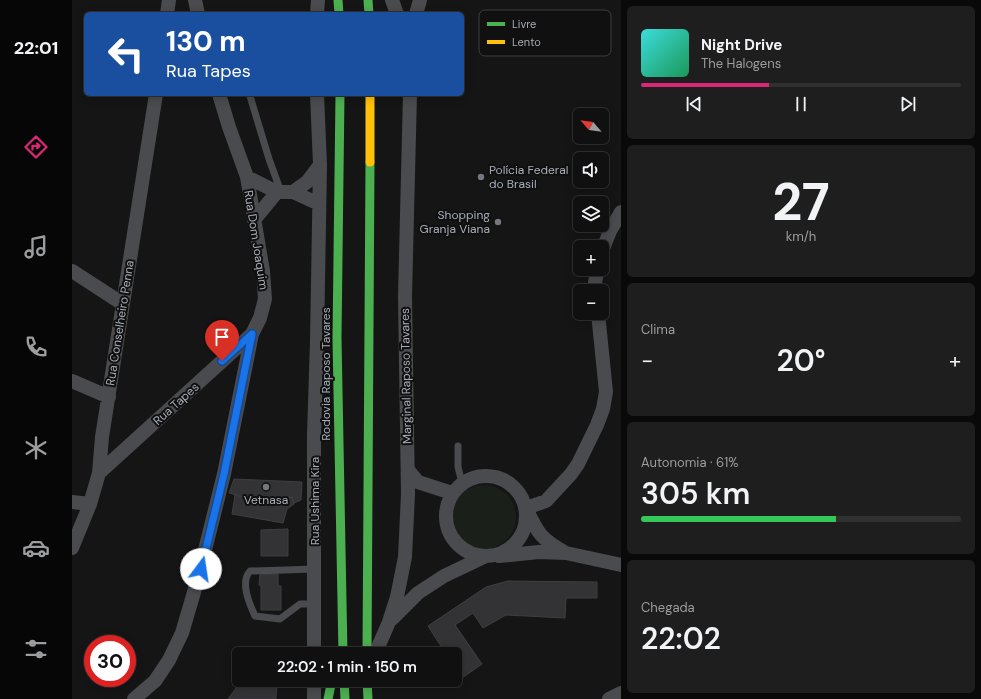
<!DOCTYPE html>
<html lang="pt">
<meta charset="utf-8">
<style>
:root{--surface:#101010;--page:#1e1e1e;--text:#f1f3f6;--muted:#9c9d9f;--line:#303030;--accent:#db2777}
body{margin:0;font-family:"DM Sans",sans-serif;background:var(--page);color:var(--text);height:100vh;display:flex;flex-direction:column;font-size:15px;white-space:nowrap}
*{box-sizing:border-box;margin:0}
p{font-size:13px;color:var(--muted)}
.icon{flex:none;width:22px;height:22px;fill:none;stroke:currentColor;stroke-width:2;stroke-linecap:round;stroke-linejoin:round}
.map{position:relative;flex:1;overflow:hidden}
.drawer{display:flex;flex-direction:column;gap:6px;padding:6px;background:#090909;width:360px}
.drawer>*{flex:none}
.banner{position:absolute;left:12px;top:12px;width:380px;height:84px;border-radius:6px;box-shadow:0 2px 10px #0003,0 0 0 1px var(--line);background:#1a4fa0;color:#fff;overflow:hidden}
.needle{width:26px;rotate:298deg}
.buttons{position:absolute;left:501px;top:108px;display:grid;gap:8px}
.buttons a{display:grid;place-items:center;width:36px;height:36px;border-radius:6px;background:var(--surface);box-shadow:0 2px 10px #0003,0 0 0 1px var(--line);font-size:20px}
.speed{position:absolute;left:12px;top:635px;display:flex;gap:8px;font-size:20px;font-weight:700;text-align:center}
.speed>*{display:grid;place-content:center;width:52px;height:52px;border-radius:50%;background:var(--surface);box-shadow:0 2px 10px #0003,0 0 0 1px var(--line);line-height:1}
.speed .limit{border:6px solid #d22;background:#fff;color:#111}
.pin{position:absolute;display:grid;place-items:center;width:34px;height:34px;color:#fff;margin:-41px -17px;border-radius:50% 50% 50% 0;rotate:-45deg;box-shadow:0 0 4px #0007}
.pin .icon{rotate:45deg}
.me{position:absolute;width:44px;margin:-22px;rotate:14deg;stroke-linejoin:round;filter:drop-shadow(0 0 3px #0008)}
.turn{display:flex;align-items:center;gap:14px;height:84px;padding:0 16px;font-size:18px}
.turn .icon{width:52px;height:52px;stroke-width:2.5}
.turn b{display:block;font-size:28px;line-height:34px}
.big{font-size:30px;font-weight:600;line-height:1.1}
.drawer .widget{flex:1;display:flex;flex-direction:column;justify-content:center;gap:6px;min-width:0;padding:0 14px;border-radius:6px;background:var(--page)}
.drawer .dial{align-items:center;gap:0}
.dial b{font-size:52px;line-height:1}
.song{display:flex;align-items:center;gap:12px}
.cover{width:48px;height:48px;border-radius:6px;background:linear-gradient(135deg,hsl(180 70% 55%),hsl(150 70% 35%))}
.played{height:4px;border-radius:2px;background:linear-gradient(90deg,var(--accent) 40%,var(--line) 40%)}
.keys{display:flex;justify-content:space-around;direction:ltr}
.heat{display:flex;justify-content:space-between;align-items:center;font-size:22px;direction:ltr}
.charge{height:6px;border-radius:3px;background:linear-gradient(90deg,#34c759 61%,var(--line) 0)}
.trip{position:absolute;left:160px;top:647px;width:230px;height:40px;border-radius:6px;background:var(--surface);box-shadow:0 2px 10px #0003,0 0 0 1px var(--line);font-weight:600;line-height:40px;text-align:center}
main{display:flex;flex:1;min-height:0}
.dock{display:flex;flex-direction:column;width:72px;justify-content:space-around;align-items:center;background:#060606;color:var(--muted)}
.dock .icon{width:28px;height:28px}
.dock .selected{color:var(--accent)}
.dock b{font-size:18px;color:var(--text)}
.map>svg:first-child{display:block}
.green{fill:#1a1f1a}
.building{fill:#333336;stroke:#3e3f42}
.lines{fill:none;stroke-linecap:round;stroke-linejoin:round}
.lane{stroke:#4a4b4e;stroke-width:7}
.street{stroke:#4a4b4e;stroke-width:14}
.fast{stroke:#4caf50;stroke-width:9}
.slow{stroke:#ffc107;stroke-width:9}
.route-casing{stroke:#114b97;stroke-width:10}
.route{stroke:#1a73e8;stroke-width:7}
.poi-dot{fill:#74787e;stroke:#101011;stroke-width:1.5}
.labels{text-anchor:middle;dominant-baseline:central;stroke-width:4;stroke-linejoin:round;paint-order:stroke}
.poi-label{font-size:12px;fill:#a7adb6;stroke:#101011;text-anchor:start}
.street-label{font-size:12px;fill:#a7adb6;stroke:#101011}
.key{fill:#101011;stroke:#3d3f43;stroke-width:1}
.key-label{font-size:11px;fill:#a7adb6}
</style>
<main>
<nav class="dock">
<b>22:01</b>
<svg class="icon selected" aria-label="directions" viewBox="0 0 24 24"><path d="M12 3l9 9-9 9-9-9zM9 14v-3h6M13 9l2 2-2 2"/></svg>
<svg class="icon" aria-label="music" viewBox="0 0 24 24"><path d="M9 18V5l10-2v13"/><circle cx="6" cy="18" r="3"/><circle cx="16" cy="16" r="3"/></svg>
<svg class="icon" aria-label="phone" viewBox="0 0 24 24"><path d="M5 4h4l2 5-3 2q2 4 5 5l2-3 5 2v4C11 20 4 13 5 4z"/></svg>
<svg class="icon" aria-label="climate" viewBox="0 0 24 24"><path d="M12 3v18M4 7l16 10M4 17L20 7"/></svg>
<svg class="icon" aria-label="car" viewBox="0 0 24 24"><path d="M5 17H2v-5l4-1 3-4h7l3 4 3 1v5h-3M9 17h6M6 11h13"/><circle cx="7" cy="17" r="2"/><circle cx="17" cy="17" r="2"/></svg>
<svg class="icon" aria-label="filters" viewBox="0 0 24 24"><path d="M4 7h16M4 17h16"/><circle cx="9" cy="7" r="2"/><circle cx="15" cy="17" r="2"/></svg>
</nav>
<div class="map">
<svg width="549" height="699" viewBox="0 0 549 699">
<rect width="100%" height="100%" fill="#151516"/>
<path class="green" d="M380 517a32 32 0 1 1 64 0a32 32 0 1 1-64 0Z"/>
<path class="building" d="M162 479 230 482 229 500 222 503 220 497 200 505 157 493Z
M163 495 200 505 220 497 222 504 215 509 211 523 160 514Z
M216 529V556H189V530Z
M188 574H206V586H209V610H189V586L187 585Z
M436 581 525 582V598H494L493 618 434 615 411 628 401 613 383 625 410 664 390 678 383 667V654H374L356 626 414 587Z
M170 680H205L204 699H156Z"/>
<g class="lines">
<path class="lane" d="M178 96 197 159 209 192
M386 446V467L390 483
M242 604H228L208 619 183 616C177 603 168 582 178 571L243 569"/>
<path class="street" d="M123 0 126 14
M320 0 325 14
M95 14 97 0
M245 14 246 0
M344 14 348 0
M175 177 205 192
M221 192 247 204
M182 220 205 192H221L235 182 248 165
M530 251 538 231 549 212
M0 271 51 304
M524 291 523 282 526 269
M0 381 37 397
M336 470 346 482 380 493
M27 473 180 334
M374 516a40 40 0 1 1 80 0a40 40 0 1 1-80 0Z
M0 502 18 504
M0 548 18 504 27 473 30 437 84 94
M494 553C469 539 466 534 454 508L474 501 499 474 506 464 525 425 531 409 534 392 526 313
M427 556 467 552 494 553 549 565
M320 619 346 593 372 576 414 556
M242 654V435L245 341 248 165 245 94
M303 654 317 622 325 597 333 557 336 494 333 296 338 94
M242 680V699
M62 699 83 681 97 660 110 633 125 582 152 474 180 334 188 318 193 299 191 271 175 177 157 127 147 94
M537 699 549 693"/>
<path class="fast" d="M266 0 267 14
M296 0 297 14
M268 94 265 338 271 654
M295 654 298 162
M272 680 273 699
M295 680 296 699
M256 699 260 680"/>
<path class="slow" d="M298 162V94"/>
</g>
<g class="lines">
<defs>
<path id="route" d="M129 569 152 474 180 334 150 361"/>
</defs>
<use href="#route" class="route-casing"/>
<use href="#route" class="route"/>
</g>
<g class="poi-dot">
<circle cx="409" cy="177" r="4"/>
<circle cx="426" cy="222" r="4"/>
<circle cx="194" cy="487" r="4"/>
</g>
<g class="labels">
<g class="poi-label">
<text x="417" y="170">Polícia Federal<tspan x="417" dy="14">do Brasil</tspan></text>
<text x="418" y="215" text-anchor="end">Shopping<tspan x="418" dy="14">Granja Viana</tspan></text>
<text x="194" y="500" text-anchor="middle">Vetnasa</text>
</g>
<g class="street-label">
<text transform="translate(184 240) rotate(81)">Rua Dom Joaquim</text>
<text transform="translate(48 323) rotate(-81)">Rua Conselheiro Penna</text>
<text transform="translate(254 374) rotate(-90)">Rodovia Raposo Tavares</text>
<text transform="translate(334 376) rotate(-91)">Marginal Raposo Tavares</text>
<text transform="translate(104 404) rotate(-42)">Rua Tapes</text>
<text transform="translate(243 501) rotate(-90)">Rua Ushima Kira</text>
</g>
</g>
<rect x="407" y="10" width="132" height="46" rx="6" class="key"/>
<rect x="415" y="22" width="18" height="4" fill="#4caf50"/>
<rect x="415" y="40" width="18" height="4" fill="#ffc107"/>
<g class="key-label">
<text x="440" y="28">Livre</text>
<text x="440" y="46">Lento</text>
</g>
</svg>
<div class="buttons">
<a><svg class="needle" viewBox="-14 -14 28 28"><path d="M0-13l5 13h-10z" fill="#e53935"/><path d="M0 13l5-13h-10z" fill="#9c9d9f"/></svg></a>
<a><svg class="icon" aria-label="sound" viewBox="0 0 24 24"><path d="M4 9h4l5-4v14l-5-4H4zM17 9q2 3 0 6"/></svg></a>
<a><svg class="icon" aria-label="layers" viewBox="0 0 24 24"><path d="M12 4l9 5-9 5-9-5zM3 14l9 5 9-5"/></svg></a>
<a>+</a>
<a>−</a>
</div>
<div class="speed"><div class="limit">30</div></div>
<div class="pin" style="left:150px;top:361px;background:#d93025"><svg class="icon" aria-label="arrive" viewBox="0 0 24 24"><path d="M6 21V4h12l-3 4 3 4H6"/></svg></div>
<svg class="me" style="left:129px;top:569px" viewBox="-20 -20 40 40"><circle r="19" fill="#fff"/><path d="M0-13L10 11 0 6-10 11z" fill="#1a73e8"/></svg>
<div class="trip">22:02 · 1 min · 150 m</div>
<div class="banner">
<div class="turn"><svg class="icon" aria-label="left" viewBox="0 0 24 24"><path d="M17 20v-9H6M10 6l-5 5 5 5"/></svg><div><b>130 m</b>Rua Tapes</div></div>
</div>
</div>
<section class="drawer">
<div class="widget">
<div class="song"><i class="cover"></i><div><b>Night Drive</b><p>The Halogens</p></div></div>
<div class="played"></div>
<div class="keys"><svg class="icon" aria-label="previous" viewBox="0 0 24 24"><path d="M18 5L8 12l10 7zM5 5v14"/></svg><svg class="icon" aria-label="pause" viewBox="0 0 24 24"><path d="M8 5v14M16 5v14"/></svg><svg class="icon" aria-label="next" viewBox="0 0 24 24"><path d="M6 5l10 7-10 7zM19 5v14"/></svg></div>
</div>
<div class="widget dial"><b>27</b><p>km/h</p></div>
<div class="widget"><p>Clima</p>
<div class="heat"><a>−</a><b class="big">20°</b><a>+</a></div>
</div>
<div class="widget"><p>Autonomia · 61%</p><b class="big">305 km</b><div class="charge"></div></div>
<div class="widget"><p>Chegada</p><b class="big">22:02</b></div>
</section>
</main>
